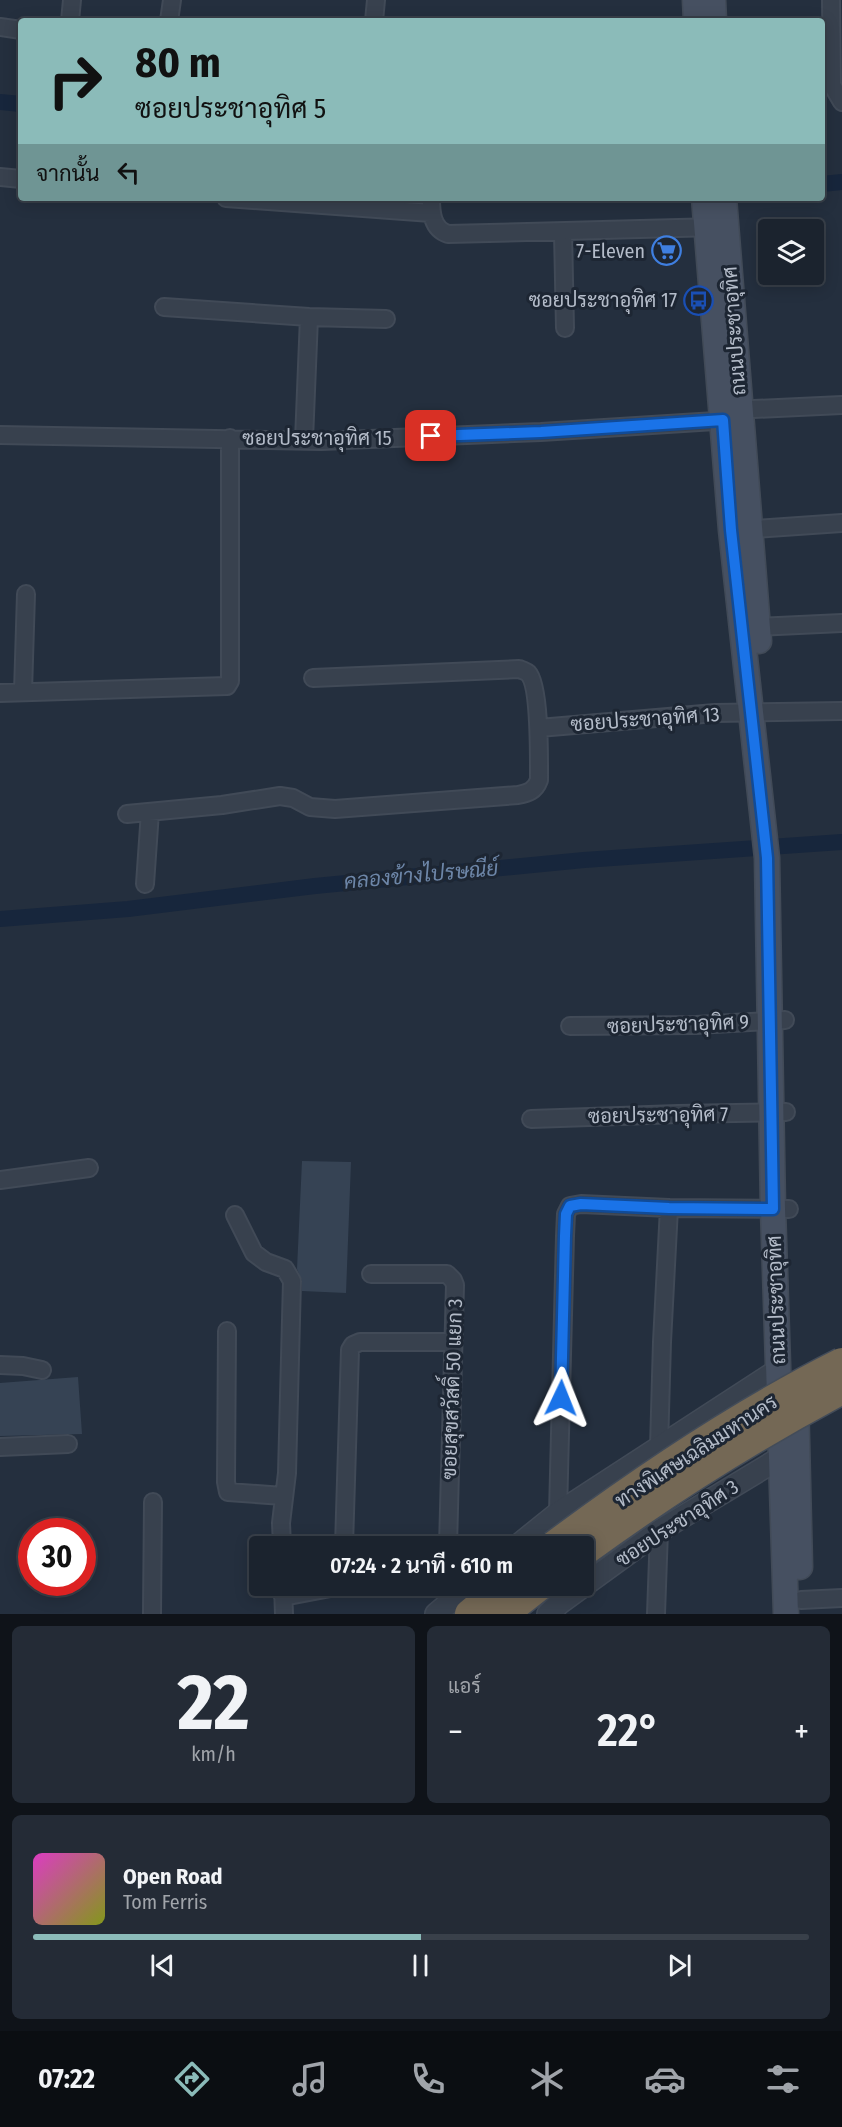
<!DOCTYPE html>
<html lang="th">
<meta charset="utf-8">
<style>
:root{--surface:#1b232e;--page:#242b36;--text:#f1f3f6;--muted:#a0a4aa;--line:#39404a;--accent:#8bbbb9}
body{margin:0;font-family:"Fira Sans Condensed",Sarabun,sans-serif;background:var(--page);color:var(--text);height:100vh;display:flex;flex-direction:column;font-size:22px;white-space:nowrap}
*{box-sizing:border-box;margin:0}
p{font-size:20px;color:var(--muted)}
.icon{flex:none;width:33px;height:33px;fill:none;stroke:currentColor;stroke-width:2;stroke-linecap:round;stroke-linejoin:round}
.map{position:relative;height:1614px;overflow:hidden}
.drawer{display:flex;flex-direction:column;gap:12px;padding:12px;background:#0f1319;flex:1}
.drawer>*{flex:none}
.banner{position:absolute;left:18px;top:18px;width:807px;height:183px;border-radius:6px;box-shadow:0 3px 15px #0003,0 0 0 2px var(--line);background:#8bbbb9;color:#111;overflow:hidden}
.controls{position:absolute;left:758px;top:219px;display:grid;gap:12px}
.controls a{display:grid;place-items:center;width:66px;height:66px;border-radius:6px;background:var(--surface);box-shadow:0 3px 15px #0003,0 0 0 2px var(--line);font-size:30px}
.speed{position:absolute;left:18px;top:1518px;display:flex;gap:12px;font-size:30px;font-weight:700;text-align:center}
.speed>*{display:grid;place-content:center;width:78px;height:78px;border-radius:50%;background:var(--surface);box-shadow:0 3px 15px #0003,0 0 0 2px var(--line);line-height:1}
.speed .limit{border:9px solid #d22;background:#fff;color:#111}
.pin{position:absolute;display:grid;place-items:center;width:51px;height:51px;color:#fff;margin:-26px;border-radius:12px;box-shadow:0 3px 9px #0006}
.me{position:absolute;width:66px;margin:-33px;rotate:2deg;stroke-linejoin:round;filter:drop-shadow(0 0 4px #0008)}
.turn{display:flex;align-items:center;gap:21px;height:126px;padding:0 18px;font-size:27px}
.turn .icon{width:78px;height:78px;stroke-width:2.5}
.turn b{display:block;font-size:42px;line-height:51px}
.then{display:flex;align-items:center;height:57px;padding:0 18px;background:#0003;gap:12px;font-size:22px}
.big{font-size:45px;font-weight:600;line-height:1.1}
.drawer .widget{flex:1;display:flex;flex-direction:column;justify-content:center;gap:9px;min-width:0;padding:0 21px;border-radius:9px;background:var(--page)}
.drawer .dial{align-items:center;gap:0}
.dial b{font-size:78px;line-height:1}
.song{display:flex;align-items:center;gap:18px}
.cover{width:72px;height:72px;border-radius:9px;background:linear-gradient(135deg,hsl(310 70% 55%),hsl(70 70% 35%))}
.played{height:6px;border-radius:3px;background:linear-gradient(90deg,var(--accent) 50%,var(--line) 50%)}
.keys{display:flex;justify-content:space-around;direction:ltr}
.heat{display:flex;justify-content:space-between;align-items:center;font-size:33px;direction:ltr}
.drawer .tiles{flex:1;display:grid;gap:12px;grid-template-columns:1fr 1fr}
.widget:last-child{grid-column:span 2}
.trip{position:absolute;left:249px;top:1536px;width:345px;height:60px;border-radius:6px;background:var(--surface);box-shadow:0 3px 15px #0003,0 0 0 2px var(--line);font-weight:600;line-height:60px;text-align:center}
.menu{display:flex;height:96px;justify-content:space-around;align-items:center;background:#0b0e12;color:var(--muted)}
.menu .icon{width:42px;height:42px}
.menu .active{color:var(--accent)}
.menu b{font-size:27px;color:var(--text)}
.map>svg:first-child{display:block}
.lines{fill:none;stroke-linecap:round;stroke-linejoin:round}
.canal{stroke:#17263c;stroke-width:16}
.building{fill:#364354}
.minor-casing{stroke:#414a57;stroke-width:20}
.tertiary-casing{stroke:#414a57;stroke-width:24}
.secondary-casing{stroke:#414a57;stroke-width:27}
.motorway-casing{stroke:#434c59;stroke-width:33}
.minor{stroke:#38414e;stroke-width:16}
.tertiary{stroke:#38414e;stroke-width:21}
.secondary{stroke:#465061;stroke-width:24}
.motorway{stroke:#746855;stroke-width:30}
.motorway-bridge-casing{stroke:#434c59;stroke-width:33;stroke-linecap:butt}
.motorway-bridge{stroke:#746855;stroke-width:30}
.route-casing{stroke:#114b97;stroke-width:15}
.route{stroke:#1a73e8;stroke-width:10}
.labels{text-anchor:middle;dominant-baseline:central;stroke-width:6;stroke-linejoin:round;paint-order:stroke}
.poi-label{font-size:20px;fill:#b4bcc9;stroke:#1d2633;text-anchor:end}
.street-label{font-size:20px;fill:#b4bcc9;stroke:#1d2633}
.water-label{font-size:21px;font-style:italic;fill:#6d86a8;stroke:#1d2633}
</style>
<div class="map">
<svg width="842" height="1614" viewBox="0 0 842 1614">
<rect width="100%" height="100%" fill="#242f3e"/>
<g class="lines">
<path class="canal" d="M0 102 21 104
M822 184 842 182
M0 919 128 909 315 886 584 860 842 842"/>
</g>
<path class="building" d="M302 1161 351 1162 346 1293 302 1291V1281L297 1269Z
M78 1377 82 1434 0 1436V1383Z"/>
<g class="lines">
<defs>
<path id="minor" d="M831 0 832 85 842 102
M70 21 72 0
M169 21 172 0
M374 21 376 0
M0 27 21 30
M0 177 21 179
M226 198 431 213
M431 198C431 212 432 229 448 234L716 227
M563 232 565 328
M164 307 309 317 386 319
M732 410 842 405
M0 435 321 441 541 432 731 420
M304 440 309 317
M741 530 842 523
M757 627 842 623
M23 692 26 594
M0 693 227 686 230 681V438
M539 728 715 713 842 711
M127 814 222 805 280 796 293 798 310 807 335 809 518 795C528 793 535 791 539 780 539 761 540 685 528 673 527 672 520 669 519 669L313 678
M145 884 150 812
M570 1026 696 1025 785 1020
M531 1119 678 1114 786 1112
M0 1180 89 1168
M235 1215 254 1253 266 1262 285 1269 292 1281 287 1473 281 1523 282 1546
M371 1274H447L453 1280 455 1285 448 1546
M227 1331 226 1482 228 1492 283 1496
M0 1365 23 1366 42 1370
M0 1447 68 1444
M659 1447 662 1342 669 1208
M558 1513 565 1236 566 1214 570 1206 581 1204 669 1208 789 1209
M344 1546 350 1350 353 1345 360 1342H453
M283 1586 284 1614
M349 1586 383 1588 445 1586
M283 1597 341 1586
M801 1600 842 1598
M152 1614 153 1502
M656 1614 659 1531"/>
<path id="tertiary" d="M517 1546 558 1513 778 1370
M436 1614 469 1586
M548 1614 560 1603 659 1531 780 1458"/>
<path id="secondary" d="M695 0 696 21
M713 0 714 21
M704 198 731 530 767 858 773 1209 786 1614
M724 198 759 641
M796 1397 800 1567"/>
<path id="motorway" d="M470 1614 504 1586
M503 1614 539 1586"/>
</defs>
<use href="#minor" class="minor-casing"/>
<use href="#tertiary" class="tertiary-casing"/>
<use href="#secondary" class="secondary-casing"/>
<use href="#motorway" class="motorway-casing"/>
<use href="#minor" class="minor"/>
<use href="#tertiary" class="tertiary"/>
<use href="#secondary" class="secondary"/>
<use href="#motorway" class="motorway"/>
<defs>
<path id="motorway-bridge" d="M554 1546C645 1478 740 1414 842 1363
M584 1551C666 1491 752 1437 842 1389"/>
</defs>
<use href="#motorway-bridge" class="motorway-bridge-casing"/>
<use href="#motorway-bridge" class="motorway-bridge"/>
</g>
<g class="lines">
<defs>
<path id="route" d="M431 436 541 432 723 420 731 530 767 858 773 1209 669 1208 581 1204 570 1206 566 1214 565 1236 561 1398"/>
</defs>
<use href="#route" class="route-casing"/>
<use href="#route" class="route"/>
</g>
<defs>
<symbol id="supermarket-ring" viewBox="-11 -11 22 22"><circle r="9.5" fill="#1d2633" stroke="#3f7fe0" stroke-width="1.5"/><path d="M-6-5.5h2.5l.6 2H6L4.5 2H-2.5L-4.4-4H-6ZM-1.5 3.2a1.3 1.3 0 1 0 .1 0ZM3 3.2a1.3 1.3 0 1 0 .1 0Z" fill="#3f7fe0"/></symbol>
<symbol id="bus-ring" viewBox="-11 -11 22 22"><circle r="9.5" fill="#1d2633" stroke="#1a4fb4" stroke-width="1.5"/><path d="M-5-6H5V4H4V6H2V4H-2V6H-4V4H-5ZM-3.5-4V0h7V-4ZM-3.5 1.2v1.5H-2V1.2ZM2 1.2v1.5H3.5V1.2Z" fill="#1a4fb4"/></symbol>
</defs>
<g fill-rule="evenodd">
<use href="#supermarket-ring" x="650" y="234" width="33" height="33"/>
<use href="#bus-ring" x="682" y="284" width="33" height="33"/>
</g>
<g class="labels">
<g class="poi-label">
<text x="645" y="251">7-Eleven</text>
<text x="677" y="300">ซอยประชาอุทิศ 17</text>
</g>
<g class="street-label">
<text transform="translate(734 331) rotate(-94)">ถนนประชาอุทิศ</text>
<text x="317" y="438">ซอยประชาอุทิศ 15</text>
<text transform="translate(645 719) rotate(-4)">ซอยประชาอุทิศ 13</text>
<text transform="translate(678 1024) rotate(-2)">ซอยประชาอุทิศ 9</text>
<text transform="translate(658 1115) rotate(-1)">ซอยประชาอุทิศ 7</text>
<text transform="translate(776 1300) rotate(-92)">ถนนประชาอุทิศ</text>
<text transform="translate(452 1389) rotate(-88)">ฃอยสุขสวัสดิ์ 50 แยก 3</text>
<text transform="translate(696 1451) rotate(-33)">ทางพิเศษเฉลิมมหานคร</text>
<text transform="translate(677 1523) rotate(-33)">ซอยประชาอุทิศ 3</text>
</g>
<g class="water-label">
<text transform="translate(421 875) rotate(-5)">คลองข้างไปรษณีย์</text>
</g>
</g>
</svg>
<div class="controls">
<a><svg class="icon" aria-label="layers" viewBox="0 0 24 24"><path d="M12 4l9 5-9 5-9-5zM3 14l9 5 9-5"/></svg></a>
</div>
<div class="speed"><div class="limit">30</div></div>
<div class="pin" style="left:431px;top:436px;background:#d93025"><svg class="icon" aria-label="arrive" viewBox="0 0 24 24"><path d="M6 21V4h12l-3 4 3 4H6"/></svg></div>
<svg class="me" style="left:561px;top:1398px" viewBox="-20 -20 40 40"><path d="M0-17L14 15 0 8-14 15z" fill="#1a73e8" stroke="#fff" stroke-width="4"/></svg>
<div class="trip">07:24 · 2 นาที · 610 m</div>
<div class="banner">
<div class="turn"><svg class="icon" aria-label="right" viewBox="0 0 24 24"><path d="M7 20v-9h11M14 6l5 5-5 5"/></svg><div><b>80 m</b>ซอยประชาอุทิศ 5</div></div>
<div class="then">จากนั้น<svg class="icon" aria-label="left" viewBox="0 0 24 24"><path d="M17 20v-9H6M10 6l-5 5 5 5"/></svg></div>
</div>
</div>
<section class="drawer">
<div class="tiles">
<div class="widget dial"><b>22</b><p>km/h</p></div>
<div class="widget"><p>แอร์</p>
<div class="heat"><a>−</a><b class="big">22°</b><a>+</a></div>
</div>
<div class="widget">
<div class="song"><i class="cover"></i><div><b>Open Road</b><p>Tom Ferris</p></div></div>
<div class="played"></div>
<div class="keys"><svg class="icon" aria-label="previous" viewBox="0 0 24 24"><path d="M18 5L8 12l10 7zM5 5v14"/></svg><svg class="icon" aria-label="pause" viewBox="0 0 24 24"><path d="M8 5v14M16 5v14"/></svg><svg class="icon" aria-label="next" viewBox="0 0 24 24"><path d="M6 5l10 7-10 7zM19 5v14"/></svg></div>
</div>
</div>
</section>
<nav class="menu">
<b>07:22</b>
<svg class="icon active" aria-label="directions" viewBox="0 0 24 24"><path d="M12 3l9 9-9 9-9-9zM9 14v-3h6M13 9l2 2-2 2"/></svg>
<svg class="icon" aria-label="music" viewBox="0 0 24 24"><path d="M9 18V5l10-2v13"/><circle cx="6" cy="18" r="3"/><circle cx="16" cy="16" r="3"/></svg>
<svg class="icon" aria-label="phone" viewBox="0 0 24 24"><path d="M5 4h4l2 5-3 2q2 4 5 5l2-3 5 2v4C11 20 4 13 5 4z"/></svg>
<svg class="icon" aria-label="climate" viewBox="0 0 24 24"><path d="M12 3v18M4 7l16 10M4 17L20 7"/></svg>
<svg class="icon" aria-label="car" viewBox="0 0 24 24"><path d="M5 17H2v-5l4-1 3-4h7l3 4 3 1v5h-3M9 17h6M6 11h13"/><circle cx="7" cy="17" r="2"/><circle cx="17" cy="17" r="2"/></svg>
<svg class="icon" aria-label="filters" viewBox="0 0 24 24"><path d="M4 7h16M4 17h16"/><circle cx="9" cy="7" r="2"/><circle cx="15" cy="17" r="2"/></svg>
</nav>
